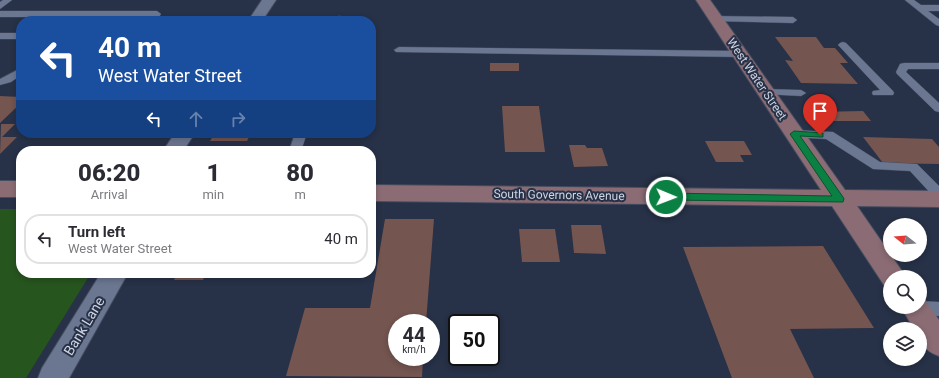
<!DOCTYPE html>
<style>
body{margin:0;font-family:Roboto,sans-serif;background:#f7f7f7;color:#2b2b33;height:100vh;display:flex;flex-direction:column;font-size:15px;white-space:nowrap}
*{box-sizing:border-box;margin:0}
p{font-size:13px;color:#7c7c81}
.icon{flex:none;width:22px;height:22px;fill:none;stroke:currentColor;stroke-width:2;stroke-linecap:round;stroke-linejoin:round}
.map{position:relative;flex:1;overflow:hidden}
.details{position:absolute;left:16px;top:146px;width:360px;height:132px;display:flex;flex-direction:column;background:#fff;border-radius:16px;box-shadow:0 2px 6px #0003}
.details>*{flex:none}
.hud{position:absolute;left:16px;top:16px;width:360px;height:122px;border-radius:16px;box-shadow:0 2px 6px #0003;background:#1a4fa0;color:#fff;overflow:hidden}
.needle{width:26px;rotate:287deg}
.controls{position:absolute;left:883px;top:218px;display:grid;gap:8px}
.controls a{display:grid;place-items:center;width:44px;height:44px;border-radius:50%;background:#fff;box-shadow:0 2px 6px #0003;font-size:20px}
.speed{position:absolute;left:388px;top:314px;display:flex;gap:8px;font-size:20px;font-weight:700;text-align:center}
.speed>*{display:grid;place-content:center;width:52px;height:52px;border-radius:50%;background:#fff;box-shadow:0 2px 6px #0003;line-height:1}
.speed small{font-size:10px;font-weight:400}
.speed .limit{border:2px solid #111;border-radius:6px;background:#fff;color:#111}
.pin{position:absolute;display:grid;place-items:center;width:34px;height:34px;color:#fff;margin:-41px -17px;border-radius:50% 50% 50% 0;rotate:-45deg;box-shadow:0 0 4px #0007}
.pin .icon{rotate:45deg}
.me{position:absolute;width:44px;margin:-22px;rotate:91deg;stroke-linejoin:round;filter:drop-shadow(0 0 3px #0008)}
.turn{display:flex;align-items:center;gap:14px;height:84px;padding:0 16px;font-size:18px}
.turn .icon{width:52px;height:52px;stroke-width:2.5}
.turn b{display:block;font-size:28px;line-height:34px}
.lanes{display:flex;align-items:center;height:38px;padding:0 16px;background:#0003;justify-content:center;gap:20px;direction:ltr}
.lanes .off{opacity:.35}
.eta{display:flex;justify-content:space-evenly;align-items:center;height:68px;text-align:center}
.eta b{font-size:24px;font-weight:800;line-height:28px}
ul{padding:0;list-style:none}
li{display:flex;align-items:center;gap:12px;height:50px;margin:0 8px 6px;padding:0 8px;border:2px solid #e1e1e2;border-radius:16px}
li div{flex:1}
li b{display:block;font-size:15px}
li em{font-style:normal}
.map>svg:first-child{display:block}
.green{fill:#27551e}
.building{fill:#745550}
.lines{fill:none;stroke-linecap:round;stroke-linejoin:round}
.lane-casing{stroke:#454d60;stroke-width:1}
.street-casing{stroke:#454d60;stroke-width:2}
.secondary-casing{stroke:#454d60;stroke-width:2}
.lane{fill:#6b7791;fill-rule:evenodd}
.street{fill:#6b7791;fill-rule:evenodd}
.secondary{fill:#8b6c74;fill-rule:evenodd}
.route{fill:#0b8043;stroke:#07532c}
.labels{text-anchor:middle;stroke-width:4;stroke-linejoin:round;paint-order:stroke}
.street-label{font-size:12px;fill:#ced5e3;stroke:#273147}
.near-street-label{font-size:14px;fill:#ced5e3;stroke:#273147}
</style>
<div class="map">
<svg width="939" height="378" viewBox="0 0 939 378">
<rect width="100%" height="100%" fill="#273147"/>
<!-- green -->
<polygon class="green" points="0,209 21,209 21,273 91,273 26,378 0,378"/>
<!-- building -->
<g class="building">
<polygon points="775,37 816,37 824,48 835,48 848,63 840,63 858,84 801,83 785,60 793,61"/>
<rect x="490" y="63" width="29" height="8"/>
<polygon points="0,96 21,97 21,103 0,123"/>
<polygon points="502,106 539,106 545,152 505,152"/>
<polygon points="863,111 871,121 824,121 816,112"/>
<polygon points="1,124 15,124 2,137 17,137 0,154"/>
<polygon points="57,133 84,133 82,136 54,136"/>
<polygon points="89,133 124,133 120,138 85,138"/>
<polygon points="215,133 251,133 247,141 210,141"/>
<polygon points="863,137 932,139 939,147 939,164 883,163"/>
<polygon points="705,141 744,141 752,155 740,155 744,162 716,162"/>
<polygon points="569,145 585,145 587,148 602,148 608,166 574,167"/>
<polygon points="385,219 434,219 426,323 397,323 397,357 423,357 422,377 286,376 305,308 370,308"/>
<polygon points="571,225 601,225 606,254 574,253"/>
<polygon points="519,229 555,229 560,262 522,262"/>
<polygon points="823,246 874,328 790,329 814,378 732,378 683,247"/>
<polygon points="177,273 206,273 203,280 174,280"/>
</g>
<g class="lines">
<defs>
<g id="lane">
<polygon points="3,0 12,0 0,9 0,2"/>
<polygon points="905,0 914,0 921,5 939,5 939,11 928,11 939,19 939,26 936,25"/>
<polygon points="0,11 157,11 161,14 156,21 147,21 150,17 0,17"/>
<polygon points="340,16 343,17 344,21 336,21 337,17"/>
<polygon points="715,16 793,17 797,20 793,23 712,21 711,19"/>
<rect x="0" y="33" width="21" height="6"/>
<polygon points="843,42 846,43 893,91 894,93 893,95 873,95 872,93 873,91 880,90 840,47 838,45 840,43"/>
<polygon points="399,47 740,51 745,54 740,57 396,52 394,50"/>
<polygon points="904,63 939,63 939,69 908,69 906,72 939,103 939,112 935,111 897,74 896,72 900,64"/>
<polygon points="21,68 21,75 11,82 0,85 0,79"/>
<polygon points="766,89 801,90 806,93 801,96 762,94 761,92"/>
<polygon points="794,130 833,132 880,162 917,164 939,186 939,199 934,197 910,171 873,169 826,139 790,137 788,134 790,131"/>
<polygon points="295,133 307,133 301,151 289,151"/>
<polygon points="920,301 939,302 939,316 915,315 909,313 907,307 920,307"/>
</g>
<g id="street">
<polygon points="262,0 276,0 262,21 248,21"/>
<polygon points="175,133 195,133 183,151 163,151"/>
<polygon points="101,273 128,273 69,378 38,378 42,368"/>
</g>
<g id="secondary">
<polygon points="696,0 710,0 845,190 939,191 939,207 857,206 906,277 890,277 890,287 884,285 832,206 371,201 371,185 821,190"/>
<rect x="0" y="181" width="21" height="16"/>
<path d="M920 297 924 299 939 320V356C925 351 920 344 920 329H914L901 307H920Z"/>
</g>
</defs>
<!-- lane casing -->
<use href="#lane" class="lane-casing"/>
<!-- street casing -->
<use href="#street" class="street-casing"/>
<!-- secondary casing -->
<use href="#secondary" class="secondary-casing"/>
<!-- lane -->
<use href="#lane" class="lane"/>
<!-- street -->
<use href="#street" class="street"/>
<!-- secondary -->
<use href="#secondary" class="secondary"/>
</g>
<!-- route -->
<polygon class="route" points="794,131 823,133 823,137 820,137 800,136 843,197 844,199 843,202 666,200 661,197 666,193 832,196 790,134"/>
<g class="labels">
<!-- street labels -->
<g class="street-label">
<text transform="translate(757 79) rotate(56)" y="4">West Water Street</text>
<text transform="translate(559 195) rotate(1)" y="4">South Governors Avenue</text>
</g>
<!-- near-street labels -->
<g class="near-street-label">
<text transform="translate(84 326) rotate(-59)" y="5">Bank Lane</text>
</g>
</g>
</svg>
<div class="controls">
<a><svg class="needle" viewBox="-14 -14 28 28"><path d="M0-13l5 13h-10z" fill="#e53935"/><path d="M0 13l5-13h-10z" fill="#7c7c81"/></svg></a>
<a><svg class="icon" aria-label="search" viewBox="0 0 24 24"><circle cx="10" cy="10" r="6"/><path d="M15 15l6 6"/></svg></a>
<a><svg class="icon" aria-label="layers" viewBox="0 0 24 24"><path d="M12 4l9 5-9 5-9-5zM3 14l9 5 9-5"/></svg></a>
</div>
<div class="speed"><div>44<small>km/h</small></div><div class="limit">50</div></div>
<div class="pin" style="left:820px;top:135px;background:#d93025"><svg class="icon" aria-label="arrive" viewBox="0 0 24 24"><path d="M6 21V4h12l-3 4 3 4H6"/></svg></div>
<svg class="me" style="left:666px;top:197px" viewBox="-20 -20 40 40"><circle r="17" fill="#0b8043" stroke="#fff" stroke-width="3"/><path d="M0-11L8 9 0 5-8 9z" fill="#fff"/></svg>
<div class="hud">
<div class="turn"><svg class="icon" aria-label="left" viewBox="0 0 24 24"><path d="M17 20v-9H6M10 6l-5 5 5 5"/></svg><div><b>40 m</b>West Water Street</div></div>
<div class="lanes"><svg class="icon" aria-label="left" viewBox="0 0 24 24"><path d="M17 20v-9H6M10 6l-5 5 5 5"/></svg><svg class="icon off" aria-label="ahead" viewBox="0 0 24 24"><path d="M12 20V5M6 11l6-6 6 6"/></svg><svg class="icon off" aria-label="right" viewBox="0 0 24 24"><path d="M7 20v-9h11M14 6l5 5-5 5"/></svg></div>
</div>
<section class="details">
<div class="eta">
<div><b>06:20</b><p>Arrival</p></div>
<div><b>1</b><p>min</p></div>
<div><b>80</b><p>m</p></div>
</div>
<ul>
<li><svg class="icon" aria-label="left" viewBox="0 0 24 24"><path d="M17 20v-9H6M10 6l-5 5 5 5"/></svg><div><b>Turn left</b><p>West Water Street</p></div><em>40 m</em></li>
</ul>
</section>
</div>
